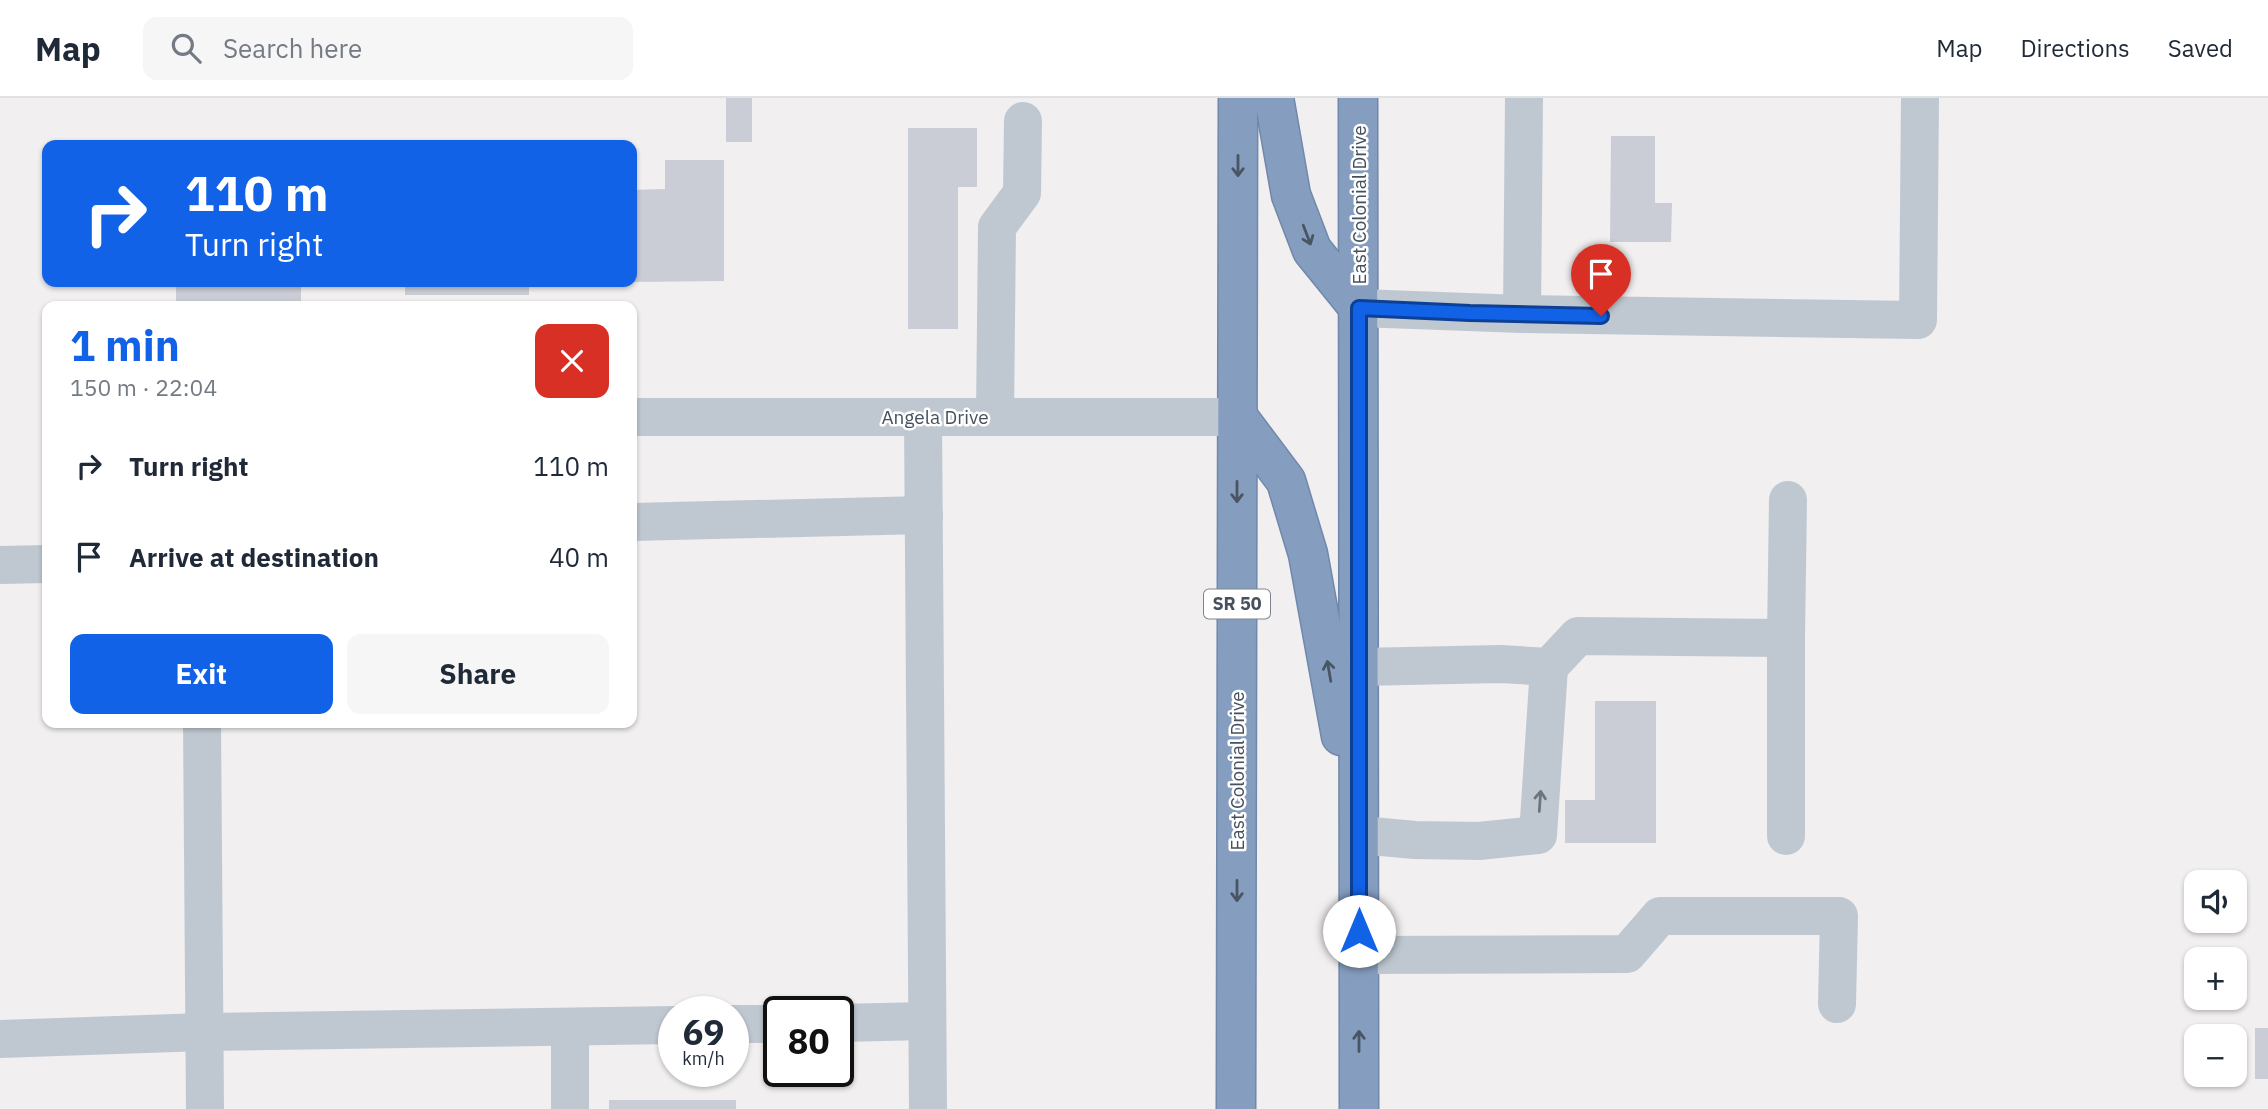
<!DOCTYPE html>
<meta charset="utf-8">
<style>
body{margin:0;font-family:"IBM Plex Sans",sans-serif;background:#f6f6f7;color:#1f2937;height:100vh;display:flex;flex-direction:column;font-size:26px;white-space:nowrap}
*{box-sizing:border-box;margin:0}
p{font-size:23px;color:#747a83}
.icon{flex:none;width:38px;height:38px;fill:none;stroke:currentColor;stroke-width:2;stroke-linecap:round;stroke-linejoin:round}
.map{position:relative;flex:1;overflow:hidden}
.side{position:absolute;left:42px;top:203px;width:595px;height:427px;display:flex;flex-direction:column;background:#fff;border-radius:14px;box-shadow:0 2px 5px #0004}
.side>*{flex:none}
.hud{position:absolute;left:42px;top:42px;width:595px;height:147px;border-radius:14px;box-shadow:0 2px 5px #0004;background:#1262e8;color:#fff;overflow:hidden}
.fabs{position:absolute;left:2184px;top:772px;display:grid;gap:14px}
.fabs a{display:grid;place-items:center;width:63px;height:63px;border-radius:14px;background:#fff;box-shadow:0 2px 5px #0004;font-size:35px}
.speed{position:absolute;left:658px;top:898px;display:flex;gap:14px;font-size:35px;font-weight:700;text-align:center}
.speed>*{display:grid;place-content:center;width:91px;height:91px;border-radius:50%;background:#fff;box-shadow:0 2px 5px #0004;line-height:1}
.speed small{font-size:18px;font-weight:400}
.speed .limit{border:4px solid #111;border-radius:10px;background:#fff;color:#111}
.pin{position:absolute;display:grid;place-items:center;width:60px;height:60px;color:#fff;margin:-72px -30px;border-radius:50% 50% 50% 0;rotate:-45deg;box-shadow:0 0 7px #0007}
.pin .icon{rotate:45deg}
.me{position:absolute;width:77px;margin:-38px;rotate:0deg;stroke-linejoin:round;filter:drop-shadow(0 0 5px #0008)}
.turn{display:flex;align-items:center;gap:24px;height:147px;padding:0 28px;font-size:32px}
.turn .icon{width:91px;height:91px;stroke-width:2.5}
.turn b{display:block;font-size:49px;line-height:60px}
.round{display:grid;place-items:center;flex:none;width:74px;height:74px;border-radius:14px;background:#f6f6f7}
.headline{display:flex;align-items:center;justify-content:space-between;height:119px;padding:0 28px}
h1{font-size:42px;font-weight:700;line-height:52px;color:#1262e8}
.primary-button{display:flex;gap:14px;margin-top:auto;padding:14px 28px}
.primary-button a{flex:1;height:80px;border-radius:14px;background:#1262e8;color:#fff;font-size:28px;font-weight:700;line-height:80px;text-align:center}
.primary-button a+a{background:#f6f6f7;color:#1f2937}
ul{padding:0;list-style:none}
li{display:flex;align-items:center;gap:21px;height:91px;padding:0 28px}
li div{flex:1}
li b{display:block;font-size:26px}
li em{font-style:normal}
header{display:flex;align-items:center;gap:42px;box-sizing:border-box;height:98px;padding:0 35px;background:#fff;border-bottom:2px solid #e0e1e3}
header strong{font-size:33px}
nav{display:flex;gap:38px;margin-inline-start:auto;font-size:24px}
.search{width:490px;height:63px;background:#f6f6f7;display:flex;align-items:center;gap:18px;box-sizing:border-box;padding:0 24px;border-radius:14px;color:#747a83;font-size:26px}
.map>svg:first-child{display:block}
.building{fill:#cacdd5}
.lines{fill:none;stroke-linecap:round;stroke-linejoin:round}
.highway-casing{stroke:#7088ab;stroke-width:41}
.minor{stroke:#bfc8d1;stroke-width:38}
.highway{stroke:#859dbf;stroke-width:38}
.oneway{stroke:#495562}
.oneway2{stroke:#6a7580}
.route-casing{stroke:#0c4097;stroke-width:18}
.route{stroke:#1262e8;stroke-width:12}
.labels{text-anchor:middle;stroke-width:5;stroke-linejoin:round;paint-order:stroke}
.shield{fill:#fff;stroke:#7e858e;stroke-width:2}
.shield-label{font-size:18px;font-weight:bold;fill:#46515d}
.street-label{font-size:19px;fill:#46515d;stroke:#fff}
</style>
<header>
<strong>Map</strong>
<div class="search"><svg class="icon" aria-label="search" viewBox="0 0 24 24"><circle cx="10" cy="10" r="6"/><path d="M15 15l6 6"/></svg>Search here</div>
<nav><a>Map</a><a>Directions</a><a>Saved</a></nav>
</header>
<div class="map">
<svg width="2268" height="1011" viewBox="0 0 2268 1011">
<rect width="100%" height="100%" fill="#f1efef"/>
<!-- building -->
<g class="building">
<rect x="726" y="0" width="26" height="44"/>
<polygon points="908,30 977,30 977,89 958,89 958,231 908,231"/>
<polygon points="1611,38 1655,38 1655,105 1672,105 1671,144 1610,144"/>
<polygon points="665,62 724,62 724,183 632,184 632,92 665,91"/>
<rect x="176" y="184" width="125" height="24"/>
<rect x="405" y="184" width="124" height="13"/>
<polygon points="1595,603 1656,603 1656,745 1565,745 1565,702 1595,702"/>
<rect x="2255" y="930" width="13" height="51"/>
<rect x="609" y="1002" width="127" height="9"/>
</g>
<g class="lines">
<defs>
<g id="highway">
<polyline points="1274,0 1291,97 1312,152 1359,210"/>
<polyline points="1358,0 1359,1011"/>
<polyline points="1238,319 1286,383 1308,456 1341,638"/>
<polyline points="1236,1011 1238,0"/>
</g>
</defs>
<!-- highway casing -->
<use href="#highway" class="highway-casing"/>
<!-- minor -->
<g class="minor">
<polyline points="1359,210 1522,216 1918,222 1920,0"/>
<polyline points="1522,216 1524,0"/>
<polyline points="632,319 1238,319"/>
<polyline points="923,319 928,1011"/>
<polyline points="995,319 997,129 1022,95 1023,23"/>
<polyline points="632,424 924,417"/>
<polyline points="0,467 47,466"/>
<polyline points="1786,540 1786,738"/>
<polyline points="1359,569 1501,566 1549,569 1578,538 1786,540 1788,402"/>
<polyline points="202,625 205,1011"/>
<polyline points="1360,737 1415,742 1479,743 1538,737 1549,569"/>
<polyline points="1359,857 1627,856 1660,818 1839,818 1837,906"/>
<polyline points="838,925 927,923"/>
<polyline points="733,926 779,926"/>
<polyline points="570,929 570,1011"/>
<polyline points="0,941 204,934 674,927"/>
</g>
<!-- highway -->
<use href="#highway" class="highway"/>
</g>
<!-- one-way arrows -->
<defs><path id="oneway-shaft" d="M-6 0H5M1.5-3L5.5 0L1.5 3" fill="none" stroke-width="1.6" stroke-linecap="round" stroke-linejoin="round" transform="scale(1.75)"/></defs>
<g class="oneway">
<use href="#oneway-shaft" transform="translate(1238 68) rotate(90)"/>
<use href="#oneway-shaft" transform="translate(1307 137) rotate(69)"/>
<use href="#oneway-shaft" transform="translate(1237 394) rotate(90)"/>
<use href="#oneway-shaft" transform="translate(1329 573) rotate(-100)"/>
<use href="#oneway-shaft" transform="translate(1237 793) rotate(90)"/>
<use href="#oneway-shaft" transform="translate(1359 943) rotate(-90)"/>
</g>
<use class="oneway2" href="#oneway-shaft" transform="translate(1540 703) rotate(-86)"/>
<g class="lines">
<defs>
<polyline id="route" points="1359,833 1359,210 1470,215 1601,218"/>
</defs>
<!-- route casing -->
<use href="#route" class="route-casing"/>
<!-- route -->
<use href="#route" class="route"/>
</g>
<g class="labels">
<!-- shield labels -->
<rect class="shield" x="1204" y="491.5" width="66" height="29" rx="5"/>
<g class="shield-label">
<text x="1237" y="512">SR 50</text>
</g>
<!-- street labels -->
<g class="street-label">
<text transform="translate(1359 107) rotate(-90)" y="7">East Colonial Drive</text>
<text x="935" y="326">Angela Drive</text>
<text transform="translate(1237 673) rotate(-90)" y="7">East Colonial Drive</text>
</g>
</g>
</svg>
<div class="fabs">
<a><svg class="icon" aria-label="sound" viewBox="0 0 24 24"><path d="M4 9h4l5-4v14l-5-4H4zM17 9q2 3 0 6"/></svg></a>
<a>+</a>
<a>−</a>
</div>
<div class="speed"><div>69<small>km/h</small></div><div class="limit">80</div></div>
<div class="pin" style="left:1601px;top:218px;background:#d93025"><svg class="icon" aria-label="arrive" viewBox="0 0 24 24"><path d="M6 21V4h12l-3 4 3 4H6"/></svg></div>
<svg class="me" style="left:1359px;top:833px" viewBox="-20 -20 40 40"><circle r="19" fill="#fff"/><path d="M0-13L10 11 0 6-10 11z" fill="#1262e8"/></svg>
<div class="hud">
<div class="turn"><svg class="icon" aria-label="right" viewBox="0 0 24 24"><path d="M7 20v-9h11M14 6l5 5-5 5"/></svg><div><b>110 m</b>Turn right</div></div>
</div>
<section class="side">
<div class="headline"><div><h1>1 min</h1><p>150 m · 22:04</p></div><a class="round" style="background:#d93025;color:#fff"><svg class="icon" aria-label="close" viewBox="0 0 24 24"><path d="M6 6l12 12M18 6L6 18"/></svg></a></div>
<ul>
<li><svg class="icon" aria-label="right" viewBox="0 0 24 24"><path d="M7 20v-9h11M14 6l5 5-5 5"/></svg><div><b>Turn right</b></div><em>110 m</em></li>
<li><svg class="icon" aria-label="arrive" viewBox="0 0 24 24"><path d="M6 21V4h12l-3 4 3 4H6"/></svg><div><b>Arrive at destination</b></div><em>40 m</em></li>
</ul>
<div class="primary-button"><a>Exit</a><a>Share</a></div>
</section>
</div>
